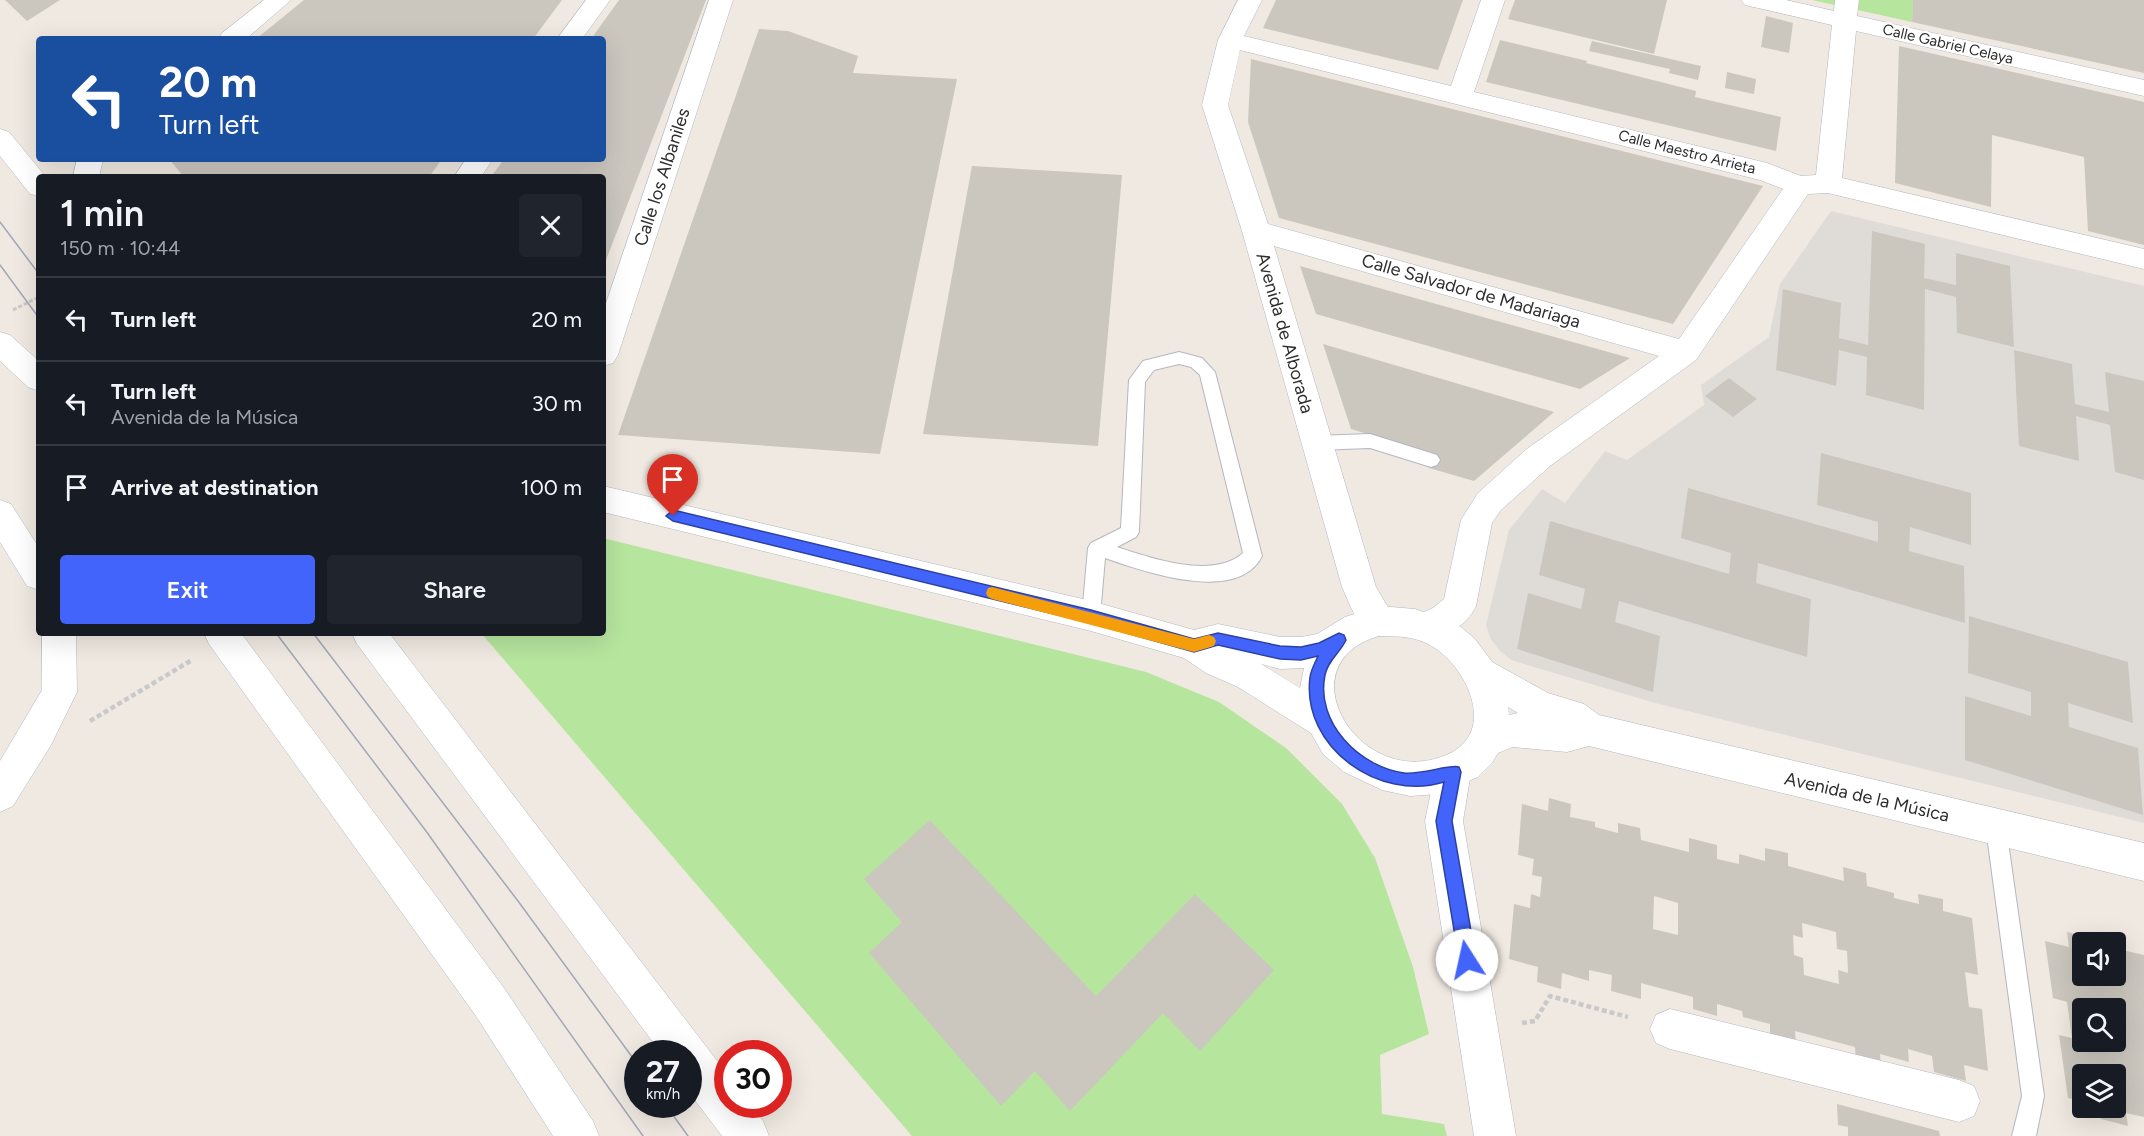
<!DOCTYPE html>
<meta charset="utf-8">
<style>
body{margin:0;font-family:Figtree,sans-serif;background:#20242c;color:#f1f3f6;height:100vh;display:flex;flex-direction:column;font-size:22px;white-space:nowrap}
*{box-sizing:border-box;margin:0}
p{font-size:20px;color:#9ea1a6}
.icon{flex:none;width:33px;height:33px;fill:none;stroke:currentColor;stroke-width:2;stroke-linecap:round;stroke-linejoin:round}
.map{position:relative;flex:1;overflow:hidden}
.drawer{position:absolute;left:36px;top:174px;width:570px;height:462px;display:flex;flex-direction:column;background:#171b24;border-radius:6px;box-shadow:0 6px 24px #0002}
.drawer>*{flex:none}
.top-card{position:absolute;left:36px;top:36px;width:570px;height:126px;border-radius:6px;box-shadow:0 6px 24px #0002;background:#1a4fa0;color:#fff;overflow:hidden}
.buttons{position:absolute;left:2072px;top:932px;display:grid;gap:12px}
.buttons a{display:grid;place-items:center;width:54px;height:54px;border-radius:6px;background:#171b24;box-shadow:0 6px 24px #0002;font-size:30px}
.speed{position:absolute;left:624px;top:1040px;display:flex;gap:12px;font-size:30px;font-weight:700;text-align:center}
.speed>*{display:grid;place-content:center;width:78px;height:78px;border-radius:50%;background:#171b24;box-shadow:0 6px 24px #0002;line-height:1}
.speed small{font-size:15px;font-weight:400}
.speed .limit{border:9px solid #d22;background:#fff;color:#111}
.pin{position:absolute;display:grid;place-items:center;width:51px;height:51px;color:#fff;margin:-62px -26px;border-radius:50% 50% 50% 0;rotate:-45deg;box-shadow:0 0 6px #0007}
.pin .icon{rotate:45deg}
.me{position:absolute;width:66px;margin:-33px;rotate:350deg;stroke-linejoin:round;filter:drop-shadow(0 0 4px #0008)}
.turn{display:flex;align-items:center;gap:21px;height:126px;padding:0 24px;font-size:27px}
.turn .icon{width:78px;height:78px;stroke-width:2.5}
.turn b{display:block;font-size:42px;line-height:51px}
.round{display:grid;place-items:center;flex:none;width:63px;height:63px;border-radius:6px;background:#20242c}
.headline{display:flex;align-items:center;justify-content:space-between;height:102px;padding:0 24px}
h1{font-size:36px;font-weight:600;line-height:45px}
.primary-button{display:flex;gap:12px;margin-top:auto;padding:12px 24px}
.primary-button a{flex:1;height:69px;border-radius:6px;background:#4264fb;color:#fff;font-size:24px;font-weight:600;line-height:69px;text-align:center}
.primary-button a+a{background:#20242c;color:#f1f3f6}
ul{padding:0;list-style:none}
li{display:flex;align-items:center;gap:18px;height:84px;padding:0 24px;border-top:2px solid #363941}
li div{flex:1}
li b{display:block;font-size:22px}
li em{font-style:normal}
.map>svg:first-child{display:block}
.green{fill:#b6e59e}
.plaza{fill:#dfdcd8}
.building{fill:#cbc7bf;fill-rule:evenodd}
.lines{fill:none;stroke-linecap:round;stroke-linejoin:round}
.lane-casing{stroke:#b4b7c1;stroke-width:2}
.street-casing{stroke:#b4b7c1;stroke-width:1}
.secondary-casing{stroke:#b4b7c1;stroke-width:1}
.path-far1{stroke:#c9c9c9;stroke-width:3;stroke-dasharray:4 2;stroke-linecap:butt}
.path{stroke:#c9c9c9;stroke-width:4.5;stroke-dasharray:5 3;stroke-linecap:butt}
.lane{fill:#fff;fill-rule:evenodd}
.street{fill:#fff;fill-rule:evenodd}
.secondary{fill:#fff;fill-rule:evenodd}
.tram{stroke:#a3a6b8;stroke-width:1.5}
.route{fill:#4264fb;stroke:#2b41a3;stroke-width:1.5}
.slow{fill:#f59e0b}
.labels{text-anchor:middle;stroke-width:4.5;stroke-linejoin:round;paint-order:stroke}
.far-street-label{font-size:15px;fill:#2e2e2e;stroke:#fff}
.street-label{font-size:18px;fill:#2e2e2e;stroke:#fff}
</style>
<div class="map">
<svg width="2144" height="1136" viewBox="0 0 2144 1136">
<rect width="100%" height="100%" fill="#efe9e1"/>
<!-- green -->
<g class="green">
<polygon points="1812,0 1913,0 1912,22"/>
<polygon points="603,538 1146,672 1219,702 1286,748 1342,804 1375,858 1413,967 1429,1034 1380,1055 1382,1114 1444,1124 1447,1136 912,1136 481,633 603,633"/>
</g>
<!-- plaza -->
<polygon class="plaza" points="1831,211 2144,286 2144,823 1655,703 1511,660 1499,650 1490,638 1486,625 1509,530 1542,489 1565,503 1605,451 1627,460 1704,405 1701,385 1769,337 1780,284"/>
<!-- building -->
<g class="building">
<polygon points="5,0 60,0 27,21"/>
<polygon points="304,0 562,0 533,39 256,39"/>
<polygon points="619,0 706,0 603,268 603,177 491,177 504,159 603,159 603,39 591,39"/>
<polygon points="1276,0 1463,0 1438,70 1263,28"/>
<polygon points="1515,0 1667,0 1654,54 1508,19"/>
<polygon points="1913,0 2144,0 2144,73 1912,22"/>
<polygon points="1766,16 1793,23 1789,53 1761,47"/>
<polygon points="759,29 788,31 858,56 853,73 957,79 880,454 618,435"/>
<polygon points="1500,40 1587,61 1586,63 1696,91 1695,97 1781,117 1776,151 1486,82"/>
<polygon points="1592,41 1701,66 1698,80 1669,73 1670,69 1589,51"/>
<polygon points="1899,46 2144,102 2144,245 2088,231 2084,157 1992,135 1991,207 1895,183"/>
<polygon points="1251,59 1763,186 1673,324 1279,218 1248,122"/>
<polygon points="1727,72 1756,79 1754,94 1725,88"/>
<polygon points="169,159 442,159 429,177 184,177"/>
<polygon points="972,166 1122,175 1098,446 923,434"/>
<polygon points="1872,231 1925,244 1924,278 1956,285 1956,253 2010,266 2014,347 1957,333 1956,297 1925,289 1924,410 1866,395 1867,357 1839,350 1836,386 1776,370 1783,289 1841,303 1839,338 1868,345"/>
<polygon points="1300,266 1630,358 1580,389 1316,314"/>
<polygon points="1323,344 1554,412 1474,481 1429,468 1433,454 1351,429"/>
<polygon points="2014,350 2072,364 2075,404 2109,412 2105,372 2144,381 2144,480 2115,472 2110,425 2076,416 2079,461 2019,446"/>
<polygon points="1729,378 1757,399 1733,417 1705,396"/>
<polygon points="1821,453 1971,493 1971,545 1910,527 1909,551 1964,566 1965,623 1758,563 1756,583 1811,599 1807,657 1619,601 1615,622 1660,636 1653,692 1517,649 1528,593 1581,609 1585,589 1539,575 1550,521 1729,574 1731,553 1681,538 1688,488 1878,542 1878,522 1817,505"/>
<polygon points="1969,616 2128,662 2133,723 2068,703 2069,727 2138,748 2143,815 1965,760 1965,696 2031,716 2031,692 1968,673"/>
<path d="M1549 798 1571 804 1570 817 1595 822V827L1618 833V823L1640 828 1641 840 1689 852V838L1717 845V859L1739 864V854L1765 861V848L1788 853V866L1844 881 1843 867 1866 873 1867 886 1894 893V898L1919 904 1918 894 1943 899V911L1972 918 1978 975 1965 972 1969 1007 1982 1009 1988 1071 1964 1065 1966 1081 1934 1072 1932 1056 1908 1049 1909 1062 1880 1054 1881 1069 1856 1063 1855 1047 1795 1031 1796 1046 1770 1039V1024L1743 1017 1742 1011 1717 1004V1016L1693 1009V997L1641 983V999L1611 991 1612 975 1589 970V981L1562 973 1561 989 1537 982 1538 967 1509 959 1514 904 1530 908 1531 894 1540 897 1542 877 1532 875 1534 859 1518 855 1522 804 1548 811ZM1654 896 1678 903V935L1653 929ZM1802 923 1836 932 1837 949 1847 951 1848 973 1838 970 1839 984 1804 975 1803 958 1794 955 1793 935 1803 938Z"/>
<polygon points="930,820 1096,996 1195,894 1274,970 1200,1051 1163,1013 1070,1111 1035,1071 1001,1106 869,953 902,922 864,879"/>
<path d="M2067 932 2097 940V942H2082V975H2115V958L2123 960 2122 950 2144 955V1117L2126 1113 2128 1126 2101 1119 2099 1107H2115V1074H2082V1101L2068 1098 2059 1035 2072 1038 2067 1002 2053 998 2045 941 2069 947ZM2082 1008H2115V1041H2082Z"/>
<polygon points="1837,1104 1939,1131 1940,1136 1848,1136 1848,1127 1838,1125"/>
</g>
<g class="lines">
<defs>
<g id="lane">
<path d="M1179 352 1202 358 1215 372 1262 556C1238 605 1142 571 1105 558L1100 616 1098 622 1091 624 1084 622 1082 616 1088 548 1091 543 1121 528 1129 380 1143 361ZM1179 364 1191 367 1200 375 1243 553C1213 580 1151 558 1117 547L1136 537 1139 532 1145 382 1154 370Z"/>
<polygon points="1370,434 1437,455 1440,460 1437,465 1431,467 1370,448 1316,450 1310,448 1308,443 1310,438 1316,436"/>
<polygon points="1996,818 2003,821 2006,828 2044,1096 2036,1136 2012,1136 2022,1096 1986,828 1989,821"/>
</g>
<g id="street">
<polygon points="264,0 291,0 246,39 219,39 222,33"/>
<polygon points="586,0 610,0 582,39 557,39"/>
<polygon points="709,0 733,0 618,355 613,363 603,366 603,312"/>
<path d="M1238 0H1262L1244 36 1451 86 1481 0H1505L1474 92 1767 163 1801 176 1816 175 1832 25 1745 5 1741 0H1786L1834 11 1835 0H1859L1857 16 2144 80V96L1856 31 1842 178 2144 249V269L1828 193 1808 194 1696 360 1550 466 1500 511 1492 523 1476 606C1466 627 1448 634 1427 642L1415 638 1410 627 1415 616 1433 608 1444 599 1461 520 1478 493 1528 448 1659 356 1274 246 1376 587 1396 621 1391 632 1379 636C1357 628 1351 607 1342 587L1242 231 1202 105 1218 40ZM1240 50 1760 180 1783 189 1679 339 1268 224 1228 105Z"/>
<polygon points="77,159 103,159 99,177 73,177"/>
<polygon points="466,159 493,159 481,177 454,177"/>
<polygon points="0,500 11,504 39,548 39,590 27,586 0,542"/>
<polygon points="42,633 76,633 77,692 51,745 13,806 0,812 0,761 42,690"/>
<polygon points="1453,755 1466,760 1471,772 1463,821 1516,1136 1474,1136 1425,821 1435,772 1440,760"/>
<polygon points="1670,1009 1959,1080 1974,1086 1980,1101 1974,1116 1959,1122 1670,1049 1656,1043 1650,1029 1656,1015"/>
</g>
<g id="secondary">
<polygon points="0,129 9,132 46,177 39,177 39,196 30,194 0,156"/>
<polygon points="0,332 10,335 39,361 39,391 28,387 0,361"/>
<path d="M603 486 1091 601 1194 630 1218 624 1280 637H1301L1317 634 1345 617 1379 606 1415 609 1461 627 1475 639 1492 662 1548 693 1584 704 1599 715 2144 843V881L1589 746 1567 752 1513 747 1498 753 1492 763 1478 777 1438 794 1410 796 1382 790 1344 772 1323 754 1311 733 1238 687 1206 673 1184 658 1091 631 603 512ZM1379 636C1395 636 1413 636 1428 644 1466 663 1500 733 1446 755 1360 792 1282 664 1379 636ZM1261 664 1280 669 1304 668 1300 688ZM1508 707 1518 713 1509 715Z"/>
<polygon points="204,633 241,633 504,988 593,1121 599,1136 553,1136 476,1016 209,644"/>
<polygon points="352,633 389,633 728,1075 728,1104 750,1104 763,1121 769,1136 722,1136 688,1091 688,1053 661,1053 357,644"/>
</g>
</defs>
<!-- lane casing -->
<use href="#lane" class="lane-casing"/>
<!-- street casing -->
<use href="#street" class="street-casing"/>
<!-- secondary casing -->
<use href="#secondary" class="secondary-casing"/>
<!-- path-far1 -->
<polyline class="path-far1" points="13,310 39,297"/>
<!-- path -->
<g class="path">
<polyline points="90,721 192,660"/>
<polyline points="1522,1023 1535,1021 1550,996 1628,1017"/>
</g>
<!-- lane -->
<use href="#lane" class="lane"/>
<!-- street -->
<use href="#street" class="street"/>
<!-- secondary -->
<use href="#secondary" class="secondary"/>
<!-- tram -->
<g class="tram">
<polyline points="0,222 39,274"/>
<polyline points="0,265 39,318"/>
<polyline points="276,633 426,831 643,1136"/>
<polyline points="313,633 518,901 638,1065"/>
<polyline points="665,1104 688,1136"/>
</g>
</g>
<!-- route -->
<path class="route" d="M673 510 1091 610 1194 639 1218 633 1280 646 1301 647 1319 643 1339 633 1344 635 1346 640C1340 653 1328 660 1325 675 1315 723 1360 767 1404 773 1420 775 1451 764 1459 767L1461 772 1452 821 1476 960 1473 966 1467 968 1462 966 1459 960 1436 821 1444 782C1380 802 1301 748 1310 677 1311 670 1315 663 1318 656L1301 660 1280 659 1218 645 1194 652 1091 623 673 521 666 516Z"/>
<!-- slow -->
<polygon class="slow" points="992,587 1194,639 1209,635 1214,637 1216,641 1214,646 1194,652 992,599 988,597 986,593 988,588"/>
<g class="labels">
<!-- far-street labels -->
<g class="far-street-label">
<text transform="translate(1948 44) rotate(13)" y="5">Calle Gabriel Celaya</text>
<text transform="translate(1687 152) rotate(14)" y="5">Calle Maestro Arrieta</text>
</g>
<!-- street labels -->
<g class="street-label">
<text transform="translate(662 177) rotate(-72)" y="6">Calle los Albaniles</text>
<text transform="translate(1471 291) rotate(16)" y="6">Calle Salvador de Madariaga</text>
<text transform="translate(1285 333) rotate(74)" y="6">Avenida de Alborada</text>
<text transform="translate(1867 797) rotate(13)" y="6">Avenida de la Música</text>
</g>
</g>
</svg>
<div class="buttons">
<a><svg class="icon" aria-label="sound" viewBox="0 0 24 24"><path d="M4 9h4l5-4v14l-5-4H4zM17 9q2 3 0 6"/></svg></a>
<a><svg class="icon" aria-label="search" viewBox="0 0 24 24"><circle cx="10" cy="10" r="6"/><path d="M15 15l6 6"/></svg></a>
<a><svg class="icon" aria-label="layers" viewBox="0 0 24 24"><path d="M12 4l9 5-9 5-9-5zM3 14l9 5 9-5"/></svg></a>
</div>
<div class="speed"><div>27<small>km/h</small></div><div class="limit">30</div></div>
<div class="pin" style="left:673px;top:516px;background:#d93025"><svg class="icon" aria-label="arrive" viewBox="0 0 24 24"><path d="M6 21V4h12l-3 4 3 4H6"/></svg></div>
<svg class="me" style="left:1467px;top:960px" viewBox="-20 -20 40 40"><circle r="19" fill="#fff"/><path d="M0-13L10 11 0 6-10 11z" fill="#4264fb"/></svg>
<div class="top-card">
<div class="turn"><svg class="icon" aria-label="left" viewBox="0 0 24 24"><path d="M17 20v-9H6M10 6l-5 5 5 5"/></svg><div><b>20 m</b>Turn left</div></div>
</div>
<section class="drawer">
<div class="headline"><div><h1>1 min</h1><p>150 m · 10:44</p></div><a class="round"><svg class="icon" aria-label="close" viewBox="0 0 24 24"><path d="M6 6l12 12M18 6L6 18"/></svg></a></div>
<ul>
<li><svg class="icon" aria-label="left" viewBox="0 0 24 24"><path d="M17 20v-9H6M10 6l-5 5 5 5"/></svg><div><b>Turn left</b></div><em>20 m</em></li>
<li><svg class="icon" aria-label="left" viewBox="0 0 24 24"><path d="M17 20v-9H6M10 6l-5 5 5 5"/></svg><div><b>Turn left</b><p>Avenida de la Música</p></div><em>30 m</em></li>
<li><svg class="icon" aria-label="arrive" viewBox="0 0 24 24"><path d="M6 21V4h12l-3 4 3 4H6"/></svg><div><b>Arrive at destination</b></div><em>100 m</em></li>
</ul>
<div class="primary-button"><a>Exit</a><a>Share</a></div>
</section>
</div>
